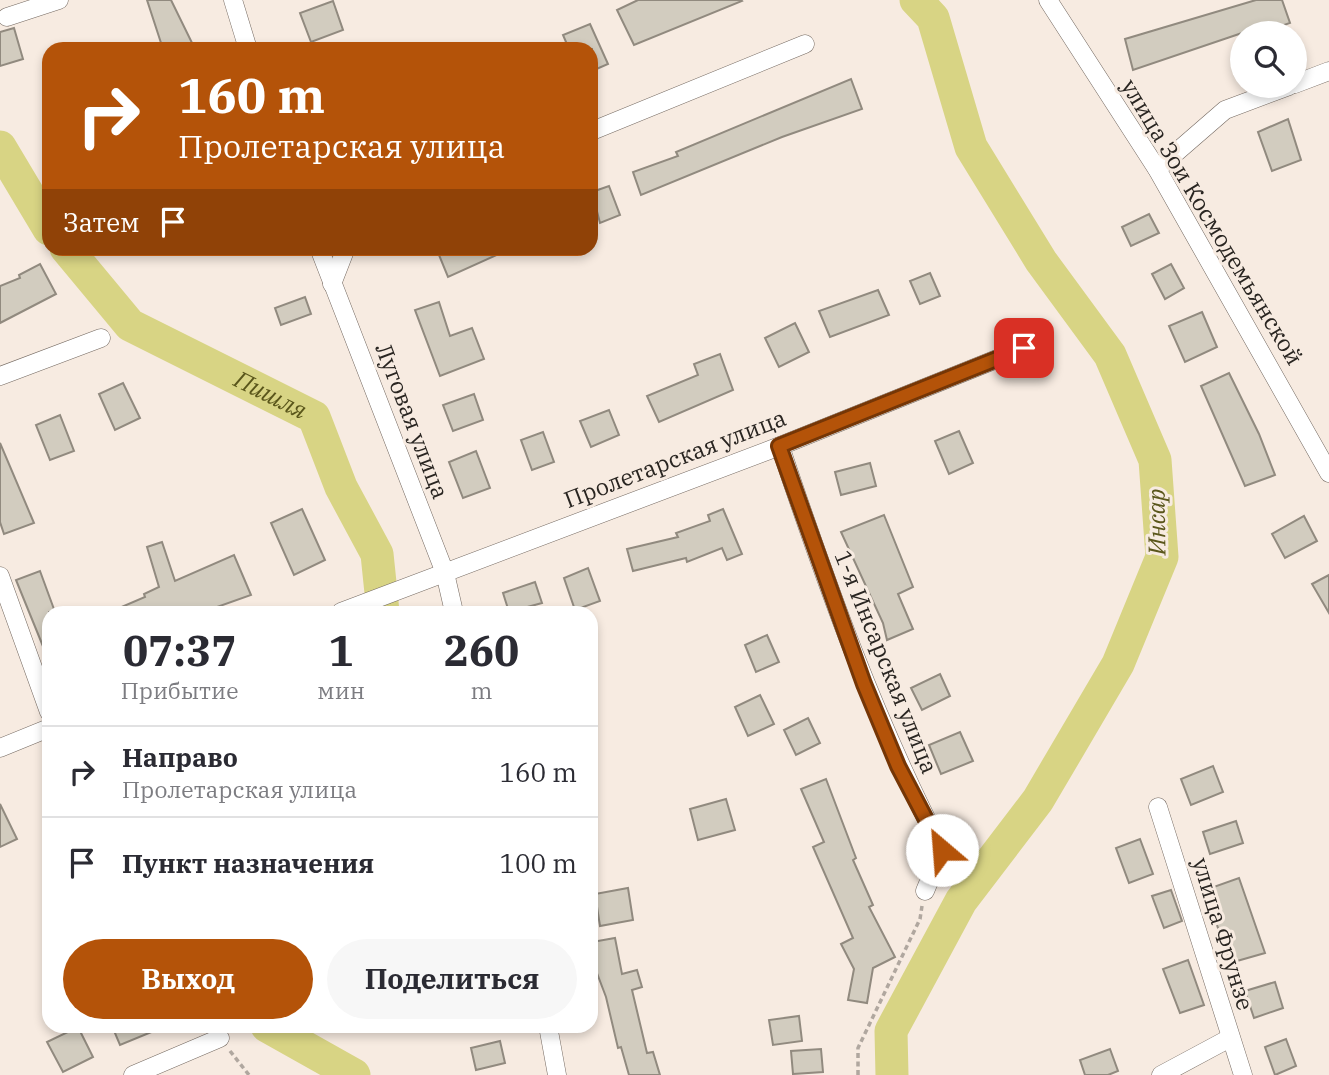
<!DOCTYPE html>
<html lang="ru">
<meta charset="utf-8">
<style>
body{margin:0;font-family:"IBM Plex Serif",serif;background:#f7f7f7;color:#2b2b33;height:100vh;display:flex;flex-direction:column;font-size:26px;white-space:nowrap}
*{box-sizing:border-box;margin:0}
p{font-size:23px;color:#7c7c81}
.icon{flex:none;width:38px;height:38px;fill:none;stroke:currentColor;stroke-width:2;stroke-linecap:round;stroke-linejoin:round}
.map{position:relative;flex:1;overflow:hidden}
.sheet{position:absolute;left:42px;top:606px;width:556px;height:427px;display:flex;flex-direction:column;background:#fff;border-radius:21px;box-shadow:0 4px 10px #0003}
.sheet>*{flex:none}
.banner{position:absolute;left:42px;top:42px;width:556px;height:214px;border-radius:21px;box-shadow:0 4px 10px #0003;background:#b45309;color:#fff;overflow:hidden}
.fabs{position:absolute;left:1230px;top:21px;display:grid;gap:14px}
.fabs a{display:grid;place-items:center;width:77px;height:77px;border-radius:50%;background:#fff;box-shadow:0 4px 10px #0003;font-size:35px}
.pin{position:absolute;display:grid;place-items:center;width:60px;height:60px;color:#fff;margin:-30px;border-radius:14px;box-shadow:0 4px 10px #0006}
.me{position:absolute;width:77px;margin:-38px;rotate:333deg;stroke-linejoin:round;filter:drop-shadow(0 0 5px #0008)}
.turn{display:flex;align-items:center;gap:24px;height:147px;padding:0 21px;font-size:32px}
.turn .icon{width:91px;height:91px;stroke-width:2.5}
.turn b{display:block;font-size:49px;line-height:60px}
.then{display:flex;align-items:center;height:66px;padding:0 21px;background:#0003;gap:14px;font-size:26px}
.eta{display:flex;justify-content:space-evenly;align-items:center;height:119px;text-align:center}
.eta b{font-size:42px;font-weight:700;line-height:49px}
.action{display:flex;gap:14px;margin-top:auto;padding:14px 21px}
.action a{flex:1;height:80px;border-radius:42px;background:#b45309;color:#fff;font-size:28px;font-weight:700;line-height:80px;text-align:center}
.action a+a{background:#f7f7f7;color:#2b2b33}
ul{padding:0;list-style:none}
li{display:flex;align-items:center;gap:21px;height:91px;padding:0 21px;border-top:2px solid #e1e1e2}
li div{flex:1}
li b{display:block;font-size:26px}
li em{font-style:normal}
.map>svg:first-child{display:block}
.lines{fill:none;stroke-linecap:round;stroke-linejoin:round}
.river{stroke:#d8d484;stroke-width:33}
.building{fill:#d2ccbf;stroke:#918a7f;stroke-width:2}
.minor-casing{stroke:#746961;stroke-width:19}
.path{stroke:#b0a79f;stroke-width:3.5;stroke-dasharray:5 3.5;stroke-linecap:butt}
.minor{stroke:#fff;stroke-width:18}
.route-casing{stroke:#753606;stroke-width:18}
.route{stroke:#b45309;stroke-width:12}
.labels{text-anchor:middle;stroke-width:6;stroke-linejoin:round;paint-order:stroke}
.street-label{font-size:23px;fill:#292521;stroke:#f7ebe1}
.water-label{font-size:24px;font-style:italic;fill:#5a561b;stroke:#f7ebe1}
</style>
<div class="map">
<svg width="1329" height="1075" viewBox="0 0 1329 1075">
<rect width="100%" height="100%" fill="#f7ebe1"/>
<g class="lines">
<!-- river -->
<g class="river">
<polyline points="0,147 49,229"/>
<path id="s1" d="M66 248 130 325 314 417 341 487 377 554 383 612"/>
<polyline points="267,1026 354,1075"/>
<polyline points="892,1075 891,1031 961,901 1038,800 1118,664 1162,557 1155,460 1110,355 1041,261 971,147 933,18 916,0"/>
</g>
</g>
<!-- building -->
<g class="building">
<polygon points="147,0 171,0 195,49 163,49"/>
<polygon points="638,0 741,0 742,1 634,45 617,10"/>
<polygon points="1256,0 1282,0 1290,23 1261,33 1259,28 1242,33 1133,70 1125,39"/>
<polygon points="333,1 343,30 311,42 300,13"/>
<polygon points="590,24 608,64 592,71 592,49 569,49 563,35"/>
<polygon points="14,28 23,59 0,66 0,32"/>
<polygon points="851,79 862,109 782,137 641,195 633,172 678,156 676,152"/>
<polygon points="1288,119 1301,160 1272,171 1258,132"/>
<polygon points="609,186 620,215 600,223 592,192"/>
<polygon points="1149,214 1159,233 1131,246 1122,227"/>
<polygon points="455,248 512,248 448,277 439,255"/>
<polygon points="40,264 56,294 0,323 0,286 20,278 19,275"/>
<polygon points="1171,264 1184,288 1165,299 1152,274"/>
<polygon points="930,273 940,296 920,304 910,281"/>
<polygon points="878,290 889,315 830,337 819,311"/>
<polygon points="305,297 311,314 281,325 275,308"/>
<polygon points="439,302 450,336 472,328 484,359 440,376 415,310"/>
<polygon points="1202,312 1217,347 1185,362 1169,326"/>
<polygon points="795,323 809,352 779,367 765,338"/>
<polygon points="720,354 733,390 659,422 647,396 698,375 694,364"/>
<polygon points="1229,373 1259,434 1275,475 1245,486 1201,386"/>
<polygon points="123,383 140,418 115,430 99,394"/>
<polygon points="474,394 483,420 453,431 443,405"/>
<polygon points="609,410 619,435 591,447 580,421"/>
<polygon points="60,415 74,451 50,460 36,425"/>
<polygon points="959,431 973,463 949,474 935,441"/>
<polygon points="543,432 554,462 532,470 521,440"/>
<polygon points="0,443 34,523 4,534 0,522"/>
<polygon points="476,451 490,488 463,498 449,462"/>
<polygon points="870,463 876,486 841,495 835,472"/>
<polygon points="302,509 325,560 294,575 271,523"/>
<polygon points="723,509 742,554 727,560 722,548 687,562 686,558 633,571 627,549 678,537 676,533 710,521 708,515"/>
<polygon points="884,515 913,587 898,594 913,629 887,640 883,623 841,532"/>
<polygon points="1304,516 1317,541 1285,558 1272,534"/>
<polygon points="162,542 175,581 234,555 251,595 203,612 110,612 145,597 144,594 159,587 147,547"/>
<polygon points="588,568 600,601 575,610 564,578"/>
<polygon points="40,571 55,612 49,612 49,661 16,580"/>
<polygon points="1329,575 1329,613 1312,584"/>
<polygon points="535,582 542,603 509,612 503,593"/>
<polygon points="767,635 779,662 756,672 745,645"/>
<polygon points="940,674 950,696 922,710 911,688"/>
<polygon points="760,695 774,724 748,736 735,707"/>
<polygon points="808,718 820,743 796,755 784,730"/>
<polygon points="960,732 973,761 941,774 929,745"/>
<polygon points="1213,766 1223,792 1191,805 1181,779"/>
<polygon points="826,779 856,858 853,860 873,905 869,907 895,957 873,968 867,1003 848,1000 854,969 841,944 853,938 813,847 824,842 801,789"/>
<polygon points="726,799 735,830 698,840 690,809"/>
<polygon points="0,804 17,839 0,847"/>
<polygon points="1236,821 1243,843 1210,854 1203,832"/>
<polygon points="1140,839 1153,874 1129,883 1116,848"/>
<polygon points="1239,878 1265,953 1230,963 1205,890"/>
<polygon points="628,888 633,920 600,926 595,894"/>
<polygon points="1171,890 1182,921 1164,928 1152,896"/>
<polygon points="615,938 622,974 637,970 642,987 632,990 647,1053 653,1052 660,1075 629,1075 621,1047 618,1048 606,997 595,968 592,969 592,942"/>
<polygon points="1188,960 1204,1005 1180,1013 1163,969"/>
<polygon points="1275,982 1283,1008 1254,1018 1245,991"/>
<polygon points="799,1016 802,1041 773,1045 769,1020"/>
<polygon points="112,1026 166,1026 120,1045"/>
<polygon points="78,1027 93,1057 63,1072 47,1042"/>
<polygon points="1286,1039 1296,1066 1275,1075 1265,1047"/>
<polygon points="500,1041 505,1063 476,1070 471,1048"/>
<polygon points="821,1049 823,1072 793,1074 791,1051"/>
<polygon points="1110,1049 1118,1071 1108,1075 1085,1075 1080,1060"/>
</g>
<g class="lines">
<defs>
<g id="minor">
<polyline points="233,0 248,49"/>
<polyline points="1048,0 1157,169 1329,473"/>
<polyline points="7,17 59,0"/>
<polyline points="1295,84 1329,71"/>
<polyline points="592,131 805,44"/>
<polyline points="1157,169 1225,110 1289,86"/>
<polyline points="319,248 445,573 454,612"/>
<polyline points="332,284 346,248"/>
<polyline points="0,376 101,338"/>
<path d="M780 446C827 586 874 718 942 850L925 891"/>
<polyline points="0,576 49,712"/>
<polyline points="341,612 780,446 1024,348"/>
<polyline points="0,748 49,728"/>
<polyline points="1158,807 1243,1075"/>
<polyline points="548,1026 557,1075"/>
<polyline points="133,1075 220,1038"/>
<polyline points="1161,1075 1230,1038"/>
</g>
</defs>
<!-- minor casing -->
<use href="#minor" class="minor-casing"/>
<!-- path -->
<g class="path">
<polyline points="230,1051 249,1075"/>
<polyline points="858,1075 858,1048 920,919 922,906"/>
</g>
<!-- minor -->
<use href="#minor" class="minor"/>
</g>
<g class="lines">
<defs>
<polyline id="route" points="942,850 898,766 864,684 779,446 1024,348"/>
</defs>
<!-- route casing -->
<use href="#route" class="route-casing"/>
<!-- route -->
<use href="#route" class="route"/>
</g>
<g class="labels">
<!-- street labels -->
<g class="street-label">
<text transform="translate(1212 222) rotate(59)" y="8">улица Зои Космодемьянской</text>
<text transform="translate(412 421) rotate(69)" y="8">Луговая улица</text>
<text transform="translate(675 459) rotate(-21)" y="8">Пролетарская улица</text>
<text transform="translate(886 662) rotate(68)" y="8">1-я Инсарская улица</text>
<text transform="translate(1223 934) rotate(73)" y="8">улица Фрунзе</text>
</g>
<!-- water labels -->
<g class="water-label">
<text dy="8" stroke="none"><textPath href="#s1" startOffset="257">Пишля</textPath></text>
<text transform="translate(1157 522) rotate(-91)" y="8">Инсар</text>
</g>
</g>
</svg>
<div class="fabs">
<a><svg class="icon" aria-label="search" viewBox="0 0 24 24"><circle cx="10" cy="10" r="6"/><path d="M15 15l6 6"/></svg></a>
</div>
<div class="pin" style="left:1024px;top:348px;background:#d93025"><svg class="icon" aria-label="arrive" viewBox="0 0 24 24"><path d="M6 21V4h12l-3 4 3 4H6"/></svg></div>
<svg class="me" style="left:942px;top:850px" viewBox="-20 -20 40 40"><circle r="19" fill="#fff"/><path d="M0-13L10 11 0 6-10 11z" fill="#b45309"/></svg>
<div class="banner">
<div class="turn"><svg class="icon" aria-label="right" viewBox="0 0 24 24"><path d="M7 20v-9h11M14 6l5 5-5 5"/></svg><div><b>160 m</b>Пролетарская улица</div></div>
<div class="then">Затем<svg class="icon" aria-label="arrive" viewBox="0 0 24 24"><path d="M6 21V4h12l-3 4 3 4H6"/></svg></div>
</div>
<section class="sheet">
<div class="eta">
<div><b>07:37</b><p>Прибытие</p></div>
<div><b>1</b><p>мин</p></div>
<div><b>260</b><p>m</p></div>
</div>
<ul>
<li><svg class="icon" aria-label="right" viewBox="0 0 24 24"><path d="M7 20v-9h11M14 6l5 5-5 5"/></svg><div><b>Направо</b><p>Пролетарская улица</p></div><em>160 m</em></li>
<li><svg class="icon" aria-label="arrive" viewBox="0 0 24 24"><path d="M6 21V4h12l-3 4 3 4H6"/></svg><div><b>Пункт назначения</b></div><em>100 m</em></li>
</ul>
<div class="action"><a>Выход</a><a>Поделиться</a></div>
</section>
</div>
